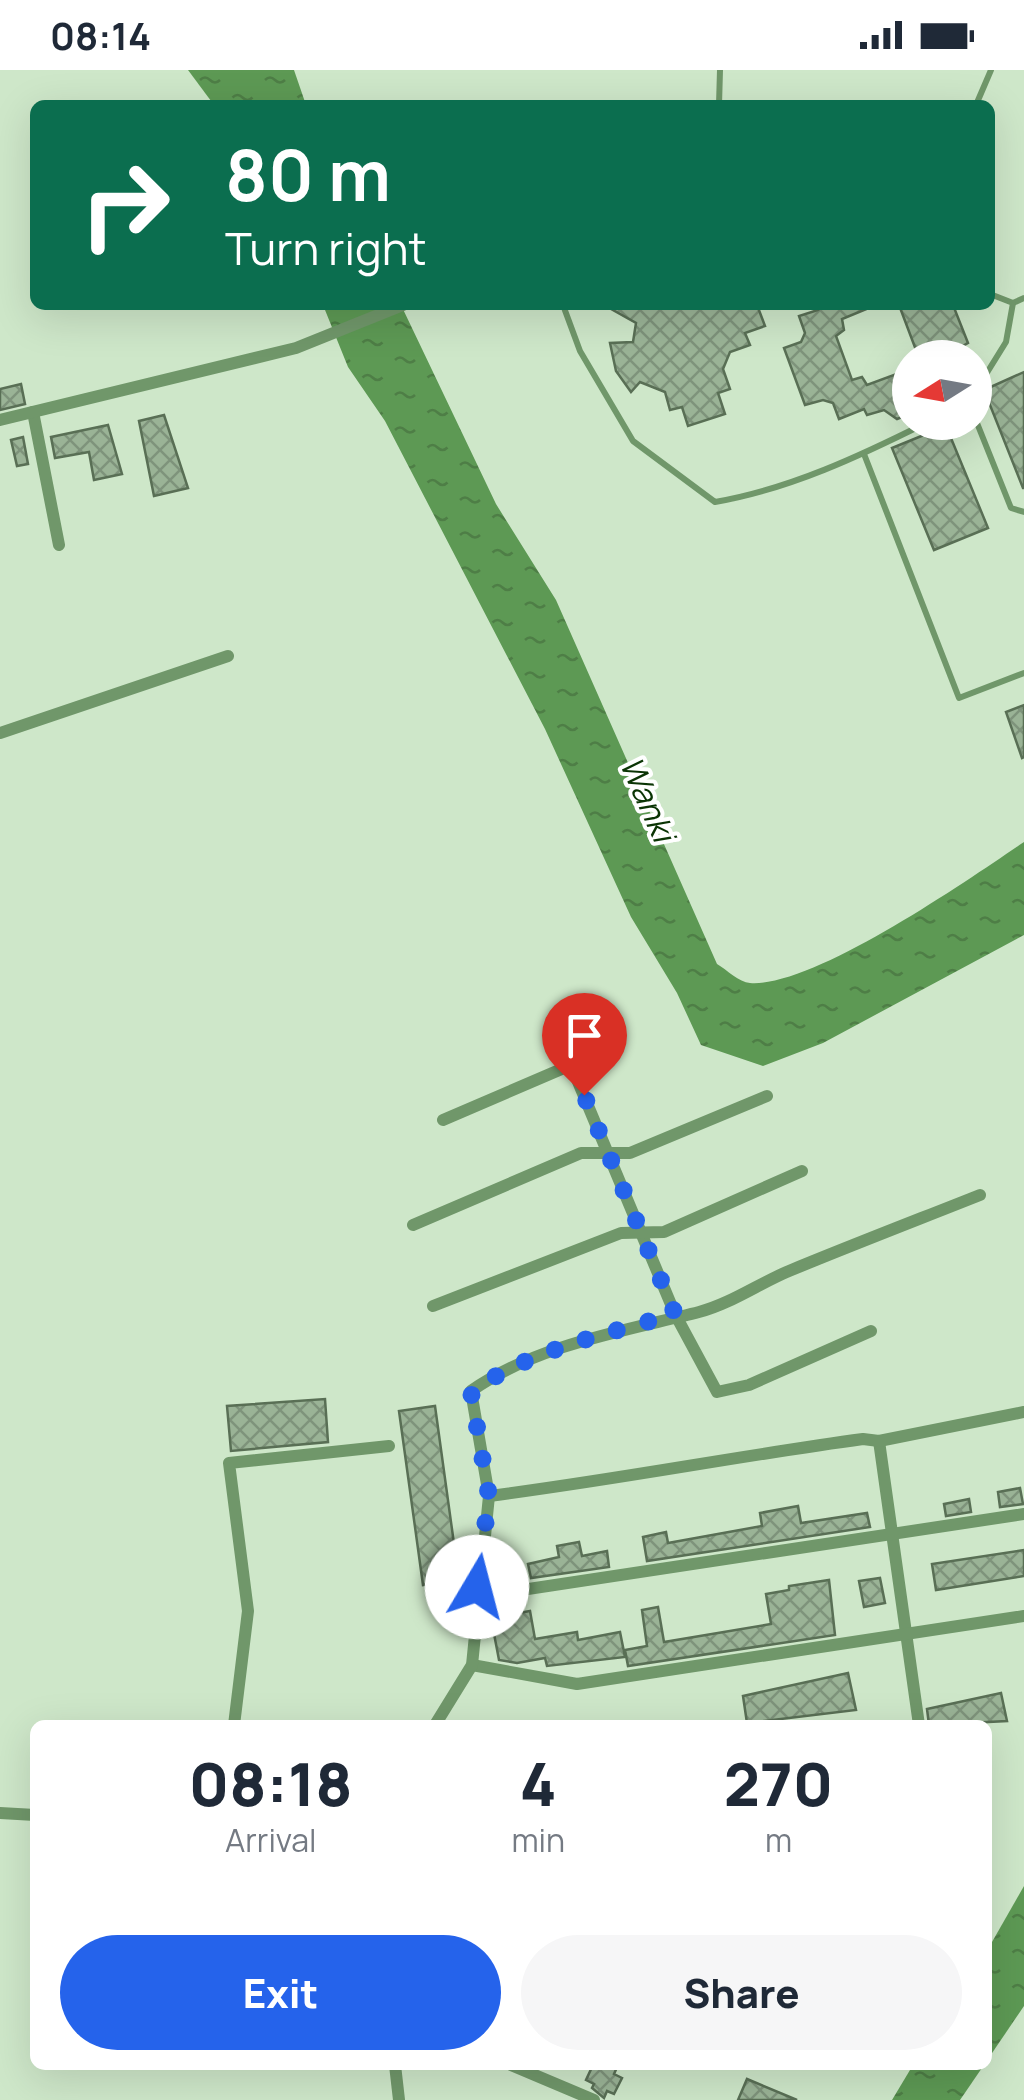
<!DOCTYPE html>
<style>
body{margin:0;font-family:Manrope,sans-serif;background:#f6f6f7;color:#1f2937;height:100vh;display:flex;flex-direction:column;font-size:38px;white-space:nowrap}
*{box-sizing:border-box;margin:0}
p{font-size:32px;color:#747a83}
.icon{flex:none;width:55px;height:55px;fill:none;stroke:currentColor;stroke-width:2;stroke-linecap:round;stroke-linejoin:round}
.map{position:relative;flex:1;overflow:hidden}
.sheet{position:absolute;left:30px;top:1650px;width:962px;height:350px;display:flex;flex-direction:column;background:#fff;border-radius:15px;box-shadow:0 10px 40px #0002}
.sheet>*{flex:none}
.top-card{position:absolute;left:30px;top:30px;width:965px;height:210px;border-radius:15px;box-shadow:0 10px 40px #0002;background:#0b6e4f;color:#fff;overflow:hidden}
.needle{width:65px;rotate:259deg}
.fabs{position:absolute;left:892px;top:270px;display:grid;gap:20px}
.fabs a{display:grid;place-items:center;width:100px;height:100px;border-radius:50%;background:#fff;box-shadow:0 10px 40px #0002;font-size:50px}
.pin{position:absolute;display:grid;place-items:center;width:85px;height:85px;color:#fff;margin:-102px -42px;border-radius:50% 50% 50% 0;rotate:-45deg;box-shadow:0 0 10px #0007}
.pin .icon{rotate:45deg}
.me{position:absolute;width:110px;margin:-55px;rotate:8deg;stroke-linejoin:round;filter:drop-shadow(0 0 8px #0008)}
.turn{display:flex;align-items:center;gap:35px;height:210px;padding:0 30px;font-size:45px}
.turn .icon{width:130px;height:130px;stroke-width:2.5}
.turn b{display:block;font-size:70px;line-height:85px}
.eta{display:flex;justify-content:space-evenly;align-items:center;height:170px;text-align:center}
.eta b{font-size:60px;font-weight:800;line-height:70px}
.primary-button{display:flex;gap:20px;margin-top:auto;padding:20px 30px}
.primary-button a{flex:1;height:115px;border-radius:60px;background:#2563eb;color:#fff;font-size:40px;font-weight:800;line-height:115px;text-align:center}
.primary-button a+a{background:#f6f6f7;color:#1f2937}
.status{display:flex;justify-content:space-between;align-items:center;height:70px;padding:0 50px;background:#fff;direction:ltr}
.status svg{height:28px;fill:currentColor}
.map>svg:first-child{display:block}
.water{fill:url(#water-ripples)}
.building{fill:url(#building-cross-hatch);stroke:#596f55;stroke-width:2.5}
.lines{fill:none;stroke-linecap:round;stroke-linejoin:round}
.service{stroke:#70976a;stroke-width:6}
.minor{stroke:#70976a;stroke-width:12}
.route{stroke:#2563eb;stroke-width:18;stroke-dasharray:0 32.4}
.labels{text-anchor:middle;stroke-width:8;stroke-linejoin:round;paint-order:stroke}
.water-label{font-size:32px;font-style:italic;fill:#0a3404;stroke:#fff}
</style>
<div class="status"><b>08:14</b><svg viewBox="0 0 49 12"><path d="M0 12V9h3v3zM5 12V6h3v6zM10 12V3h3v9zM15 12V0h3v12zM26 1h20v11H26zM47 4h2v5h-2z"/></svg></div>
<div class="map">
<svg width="1024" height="2030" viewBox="0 0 1024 2030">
<defs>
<pattern id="water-ripples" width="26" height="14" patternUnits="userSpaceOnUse" patternTransform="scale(2.5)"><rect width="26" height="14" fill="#5d9954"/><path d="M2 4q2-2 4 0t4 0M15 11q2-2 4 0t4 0" fill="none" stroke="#4e7e46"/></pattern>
<pattern id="building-cross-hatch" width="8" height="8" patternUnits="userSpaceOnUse" patternTransform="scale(2.5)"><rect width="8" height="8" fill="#9ab396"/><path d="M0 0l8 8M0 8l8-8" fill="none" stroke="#7e937b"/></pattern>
</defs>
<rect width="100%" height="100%" fill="#cee7c9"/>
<!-- water -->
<g class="water">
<polygon points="188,0 294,0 306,35 214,35"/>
<path d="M323 235H401L496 434 556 530 717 894C727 900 739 912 750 913 813 918 968 810 1024 772V865L823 973 763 996 701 975 677 923 631 847 545 659 385 351 348 297Z"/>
<polygon points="1024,1816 1024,1936 988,1989 988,1879"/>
<polygon points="913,1995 984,1995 960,2030 892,2030"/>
</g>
<!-- building -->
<g class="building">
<polygon points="604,235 757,235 765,256 745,263 750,275 730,282 723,299 730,319 718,323 725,344 688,356 682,337 670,340 665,322 640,312 631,322 616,301 610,273 633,272 636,253"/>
<polygon points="816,235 876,235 842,249 844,260 836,266 852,310 862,307 867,315 910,299 910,344 897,349 884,340 867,345 864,339 839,349 833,333 823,330 805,335 784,278 801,272 805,263 799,246 818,240"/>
<polygon points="899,235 953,235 968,273 942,288 919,288"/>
<polygon points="1024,302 1024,418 1023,418 984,320"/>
<polygon points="21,314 25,334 0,340 0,319"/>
<polygon points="164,345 188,418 154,426 139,351"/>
<polygon points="108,355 122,404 94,410 89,382 55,388 51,367"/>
<polygon points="946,356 988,458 934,480 892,378"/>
<polygon points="23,367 28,394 17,396 11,370"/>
<polygon points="1024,635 1024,687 1022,688 1006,642"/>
<polygon points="325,1329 328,1372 231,1381 227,1336"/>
<polygon points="435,1336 459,1510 423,1515 399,1341"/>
<polygon points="1020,1418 1023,1434 1000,1437 998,1422"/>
<polygon points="969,1429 971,1442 946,1446 944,1434"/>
<polygon points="798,1436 801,1453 867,1443 870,1457 647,1491 643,1467 666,1462 668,1473 762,1456 760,1443"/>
<polygon points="579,1472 582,1486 607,1481 609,1497 531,1508 528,1494 559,1487 557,1476"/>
<polygon points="1024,1480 1024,1506 936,1520 932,1494"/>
<polygon points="880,1508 885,1533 864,1537 859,1511"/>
<polygon points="829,1510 835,1565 628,1596 625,1580 647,1576 642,1540 658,1537 664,1572 771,1554 766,1524 789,1520 789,1516"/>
<polygon points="530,1541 535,1569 577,1562 578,1570 620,1562 625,1587 547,1596 545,1588 517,1593 499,1590 491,1548"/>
<polygon points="848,1603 856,1640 747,1653 743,1626"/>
<polygon points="1001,1623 1007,1651 929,1655 927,1639"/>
<polygon points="593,1995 618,1995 614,2004 622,2008 614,2024 607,2021 604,2028 592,2018 594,2014 586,2010"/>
<polygon points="747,2009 797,2030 738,2030"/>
</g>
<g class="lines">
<!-- service -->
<g class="service">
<polyline points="719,35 720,0"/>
<polyline points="976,35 991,0"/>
<polyline points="1013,233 1024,228"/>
<path d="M563 235 580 281 633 371 715 432C790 419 860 386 928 352"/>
<polyline points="975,322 1006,272 1013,233 990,224"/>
<polyline points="975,348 1011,438 1024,442"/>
<polyline points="864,384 959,628 1024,603"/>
</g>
<!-- minor -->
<g class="minor">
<polyline points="33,342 59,475"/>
<polyline points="0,350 296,278 403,235"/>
<polyline points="0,663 228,586"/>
<polyline points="443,1050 571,995 675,1244 717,1322 749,1315 871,1261"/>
<polyline points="413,1155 581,1083 630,1083 767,1026"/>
<polyline points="433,1236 621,1163 664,1162 802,1101"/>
<polyline points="879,1371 919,1655"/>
<path d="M489 1426C614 1410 738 1386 863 1369L879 1371 1024 1342"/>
<polyline points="477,1517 508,1522 1024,1444"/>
<polyline points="472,1595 577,1614 1024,1546"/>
<polyline points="234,1655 248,1541 229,1393 389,1376"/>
<path d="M435 1655 472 1595 489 1426 471 1321C536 1275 624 1261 699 1242 730 1234 760 1213 789 1201 852 1175 917 1150 980 1125"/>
<polyline points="0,1743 35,1745"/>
<polyline points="395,1995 399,2030"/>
<polyline points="511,1995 594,2030"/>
</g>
</g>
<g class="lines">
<!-- route -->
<path class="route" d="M477 1517 489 1426 471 1322C529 1280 607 1264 675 1244L584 1025"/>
</g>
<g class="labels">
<!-- water labels -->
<g class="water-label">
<text transform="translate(647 729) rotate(66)" y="11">Wanki</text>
</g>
</g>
</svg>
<div class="fabs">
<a><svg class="needle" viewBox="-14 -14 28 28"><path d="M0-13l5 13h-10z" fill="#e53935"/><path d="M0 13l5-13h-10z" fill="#747a83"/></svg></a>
</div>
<div class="pin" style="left:584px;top:1025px;background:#d93025"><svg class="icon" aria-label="arrive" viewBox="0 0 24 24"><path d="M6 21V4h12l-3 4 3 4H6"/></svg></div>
<svg class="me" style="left:477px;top:1517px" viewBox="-20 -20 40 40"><circle r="19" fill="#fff"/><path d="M0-13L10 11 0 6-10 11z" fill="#2563eb"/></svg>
<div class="top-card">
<div class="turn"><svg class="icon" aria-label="right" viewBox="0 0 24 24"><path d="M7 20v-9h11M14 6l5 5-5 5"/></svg><div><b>80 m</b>Turn right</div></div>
</div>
<section class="sheet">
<div class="eta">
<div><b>08:18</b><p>Arrival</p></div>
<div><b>4</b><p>min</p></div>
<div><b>270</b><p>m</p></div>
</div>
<div class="primary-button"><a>Exit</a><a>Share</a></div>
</section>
</div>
